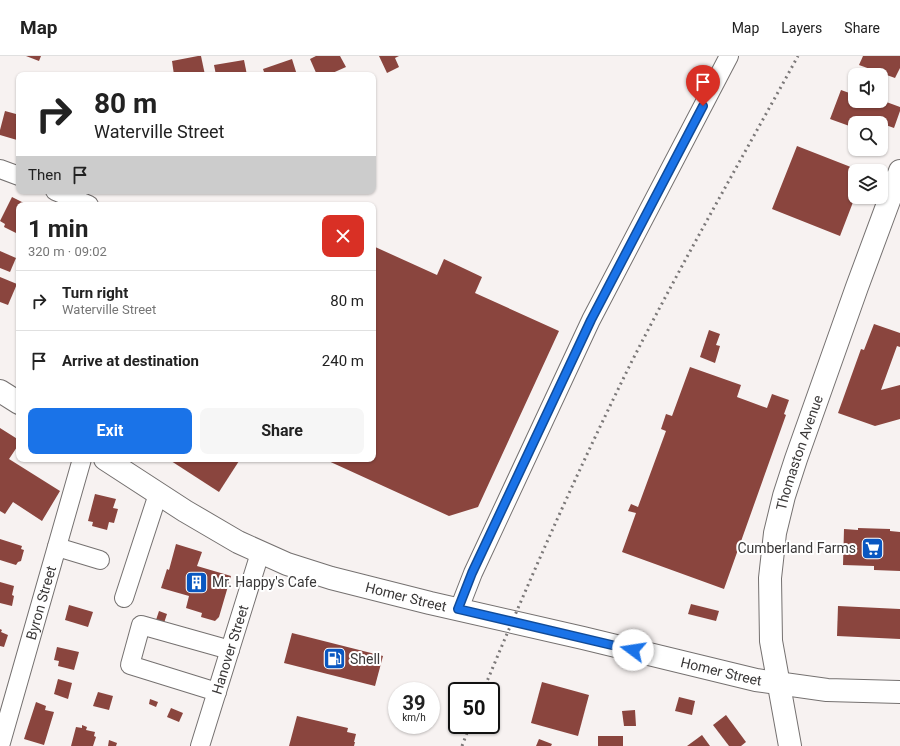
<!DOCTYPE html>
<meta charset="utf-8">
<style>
body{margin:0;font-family:Roboto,sans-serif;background:#f6f6f6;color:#222;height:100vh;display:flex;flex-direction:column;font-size:15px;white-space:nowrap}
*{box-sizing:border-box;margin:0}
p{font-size:13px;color:#767676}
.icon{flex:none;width:22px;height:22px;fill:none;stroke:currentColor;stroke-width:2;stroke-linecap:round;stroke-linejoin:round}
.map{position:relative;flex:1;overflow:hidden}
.side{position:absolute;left:16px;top:146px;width:360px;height:260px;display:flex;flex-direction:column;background:#fff;border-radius:8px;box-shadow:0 1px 3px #0004}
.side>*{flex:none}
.banner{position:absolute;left:16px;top:16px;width:360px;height:122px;border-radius:8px;box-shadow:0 1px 3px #0004;background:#fff;color:#222;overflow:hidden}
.fabs{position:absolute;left:848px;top:12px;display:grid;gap:8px}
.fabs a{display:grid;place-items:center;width:40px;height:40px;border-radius:8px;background:#fff;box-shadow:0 1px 3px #0004;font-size:20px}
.speed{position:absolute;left:388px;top:626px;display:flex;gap:8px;font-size:20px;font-weight:700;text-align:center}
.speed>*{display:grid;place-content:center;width:52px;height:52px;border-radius:50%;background:#fff;box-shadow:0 1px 3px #0004;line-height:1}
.speed small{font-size:10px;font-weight:400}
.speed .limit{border:2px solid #111;border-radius:6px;background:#fff;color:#111}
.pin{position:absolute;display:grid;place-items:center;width:34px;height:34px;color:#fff;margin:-41px -17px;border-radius:50% 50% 50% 0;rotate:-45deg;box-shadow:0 0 4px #0007}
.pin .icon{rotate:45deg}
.me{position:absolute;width:44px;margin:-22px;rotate:284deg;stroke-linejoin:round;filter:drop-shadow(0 0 3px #0008)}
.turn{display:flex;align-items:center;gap:14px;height:84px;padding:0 12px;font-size:18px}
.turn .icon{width:52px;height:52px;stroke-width:2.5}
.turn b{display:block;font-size:28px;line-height:34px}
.then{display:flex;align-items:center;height:38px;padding:0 12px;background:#0003;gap:8px;font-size:15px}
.round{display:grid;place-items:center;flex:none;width:42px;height:42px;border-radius:8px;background:#f6f6f6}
.overview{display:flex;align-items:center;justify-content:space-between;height:68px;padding:0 12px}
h1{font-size:24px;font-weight:700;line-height:30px}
.button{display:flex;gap:8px;margin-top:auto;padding:8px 12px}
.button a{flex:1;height:46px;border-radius:8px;background:#1a73e8;color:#fff;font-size:16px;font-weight:700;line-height:46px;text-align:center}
.button a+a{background:#f6f6f6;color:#222}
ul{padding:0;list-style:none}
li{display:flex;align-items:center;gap:12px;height:60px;padding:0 12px;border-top:1px solid #e0e0e0}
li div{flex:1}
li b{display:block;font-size:15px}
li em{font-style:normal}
header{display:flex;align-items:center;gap:24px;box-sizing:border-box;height:56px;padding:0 20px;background:#fff;border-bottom:1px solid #e0e0e0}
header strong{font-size:19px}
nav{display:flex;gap:22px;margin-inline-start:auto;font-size:14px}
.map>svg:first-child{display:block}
.building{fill:#8a453e}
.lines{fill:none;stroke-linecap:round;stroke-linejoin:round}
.minor-casing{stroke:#757170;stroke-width:20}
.major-casing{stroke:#757170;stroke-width:24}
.minor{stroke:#fff;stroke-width:18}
.major{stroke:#fff;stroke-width:22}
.rail{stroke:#7b7878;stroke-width:3;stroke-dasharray:2 4;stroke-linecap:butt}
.route-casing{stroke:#114b97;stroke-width:10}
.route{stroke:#1a73e8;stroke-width:7}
.labels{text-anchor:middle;stroke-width:4;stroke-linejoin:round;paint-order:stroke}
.street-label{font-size:14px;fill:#3a3838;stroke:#fff}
.poi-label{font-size:14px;fill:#3a3838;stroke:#fff;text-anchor:start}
</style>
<header>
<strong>Map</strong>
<nav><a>Map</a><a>Layers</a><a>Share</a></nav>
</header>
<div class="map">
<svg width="900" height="690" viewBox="0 0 900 690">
<rect width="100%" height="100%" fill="#f7f2f1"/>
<!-- building -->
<g class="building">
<polygon points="26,0 41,0 39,5"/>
<polygon points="198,0 201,0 205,19 174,19 172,5"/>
<polygon points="316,0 340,0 346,11 328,19 317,19 310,3"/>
<polygon points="379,0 399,0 395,2 399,11 387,17"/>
<polygon points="863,0 900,0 900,12 895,22 859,9"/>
<polygon points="292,3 297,19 265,19 263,13"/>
<polygon points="244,4 247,19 216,19 214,9"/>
<polygon points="841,34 855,39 855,45 881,44 900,51 900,55 894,72 883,68 884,65 873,61 871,67 855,67 855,72 830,63"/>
<polygon points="19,47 19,76 17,84 0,79 0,74 5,55 16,58"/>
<polygon points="797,90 861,115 855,115 855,141 840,180 772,153"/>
<polygon points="12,141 26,148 25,149 19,149 18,178 4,171 5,168 0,165"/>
<polygon points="373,190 437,219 444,203 482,221 475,237 559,275 478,451 449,460 324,403 373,403"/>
<polygon points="0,195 16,202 10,216 0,212"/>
<polygon points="0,221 17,228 8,249 0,246"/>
<polygon points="874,268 900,277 900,291 897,290 881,334 900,329 900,363 875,370 838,357 861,293 864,294"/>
<polygon points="709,274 720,278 716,289 720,290 715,307 700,301"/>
<polygon points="690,311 741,329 737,341 767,352 772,338 789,344 784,358 786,359 724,533 622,496 636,457 628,455 631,448 638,451 666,375 661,373 666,358 672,360"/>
<polygon points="0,372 19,384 19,388 9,403 60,435 42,465 13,446 5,458 0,455"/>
<polygon points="168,403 235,403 239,405 219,436"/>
<polygon points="95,438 116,443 113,452 118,453 114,467 109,466 107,474 92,470 93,466 88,465"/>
<polygon points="858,472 890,473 890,475 900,476 900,515 874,514 874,510 843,509 844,473 858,474"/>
<polygon points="0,483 22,490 21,493 24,494 21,505 18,506 16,509 0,504"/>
<polygon points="176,488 202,496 197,510 231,520 219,561 215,565 201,561 202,557 186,552 189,540 161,532 167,513 169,514"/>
<polygon points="0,526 14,530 12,539 14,540 12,550 0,547"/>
<polygon points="691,548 719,555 716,565 688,558"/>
<polygon points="69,549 93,556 88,571 65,564"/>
<polygon points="838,550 900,553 900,583 837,580"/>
<polygon points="159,555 167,558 164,567 156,564"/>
<polygon points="0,573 2,574 1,576 8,579 4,591 0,590"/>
<polygon points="292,577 383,600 375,630 284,607"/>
<polygon points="57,591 79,596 74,614 58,610 59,605 54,604"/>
<polygon points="58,623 72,627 68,643 54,638"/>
<polygon points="542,626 589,639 578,680 531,667"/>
<polygon points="98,636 113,640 109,654 93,650"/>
<polygon points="679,641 695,645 692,659 675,655"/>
<polygon points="150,643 158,646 156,651 149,648"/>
<polygon points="36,646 46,650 45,654 54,656 44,689 24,683"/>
<polygon points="171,652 183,657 179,666 167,661"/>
<polygon points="635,654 636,670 624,670 622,655"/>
<polygon points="726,659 746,686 741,690 729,690 713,669"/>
<polygon points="297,660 348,672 347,676 356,678 354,686 355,686 354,690 289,690"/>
<polygon points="82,669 87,671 86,674 95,676 94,680 96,681 93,690 71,690 76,671 82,672"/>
<polygon points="702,679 710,690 687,690"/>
<rect x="598" y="680" width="25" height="10"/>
<polygon points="539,683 552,688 551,690 536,690"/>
<polygon points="109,684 117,687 116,690 108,690"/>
</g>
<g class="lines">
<defs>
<g id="minor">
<polyline points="0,113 19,120"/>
<polyline points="55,135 89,149"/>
<polyline points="57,491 100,504"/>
<polyline points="124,542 158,438"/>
<polyline points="459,553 473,517 591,264 729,0"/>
<polyline points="217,636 130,609 141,569 230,594"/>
<path id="s1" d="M0 690 82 403"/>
<path id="s2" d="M200 690 260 497"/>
</g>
<g id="major">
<polyline points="0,335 19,347"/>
<path id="s3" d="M105 403 185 455 238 486 287 508 331 522 430 547 583 582 756 624 827 634 900 636"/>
<path id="s4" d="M790 690 771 585 770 522 775 477 784 440 796 403 857 231 900 115"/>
</g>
</defs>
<!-- minor casing -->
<use href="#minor" class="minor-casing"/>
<!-- major casing -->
<use href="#major" class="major-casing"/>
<!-- minor -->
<use href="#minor" class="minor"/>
<!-- major -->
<use href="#major" class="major"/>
<!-- rail -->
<g class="rail">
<path d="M483 635C529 524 578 414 631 307 684 203 742 102 798 0"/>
<polyline points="462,690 470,669"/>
</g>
</g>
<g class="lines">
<defs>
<polyline id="route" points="633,594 458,553 472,517 591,264 703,50"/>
</defs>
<!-- route casing -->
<use href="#route" class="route-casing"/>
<!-- route -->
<use href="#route" class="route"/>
</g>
<!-- icons -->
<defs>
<symbol id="supermarket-square" viewBox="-11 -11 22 22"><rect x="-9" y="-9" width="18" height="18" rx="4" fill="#0957c1" stroke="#fff"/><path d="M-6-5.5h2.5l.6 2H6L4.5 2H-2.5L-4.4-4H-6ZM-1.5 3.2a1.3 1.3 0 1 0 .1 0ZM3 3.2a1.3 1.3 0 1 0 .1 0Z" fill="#fff"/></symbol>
<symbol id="building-square" viewBox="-11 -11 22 22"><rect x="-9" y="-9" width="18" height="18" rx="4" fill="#0957c1" stroke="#fff"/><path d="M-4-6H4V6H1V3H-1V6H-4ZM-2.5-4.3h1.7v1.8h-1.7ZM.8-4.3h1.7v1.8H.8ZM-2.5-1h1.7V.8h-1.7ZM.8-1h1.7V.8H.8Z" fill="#fff"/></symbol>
<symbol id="fuel-square" viewBox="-11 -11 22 22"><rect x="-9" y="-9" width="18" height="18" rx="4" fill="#0957c1" stroke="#fff"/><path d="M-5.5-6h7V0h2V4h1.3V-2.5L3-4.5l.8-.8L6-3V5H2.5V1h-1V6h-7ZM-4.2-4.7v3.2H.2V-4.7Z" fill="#fff"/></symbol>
</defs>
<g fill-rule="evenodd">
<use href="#supermarket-square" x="860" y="480" width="25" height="25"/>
<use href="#building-square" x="184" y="514" width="25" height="25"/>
<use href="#fuel-square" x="322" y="590" width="25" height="25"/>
</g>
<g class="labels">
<!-- street labels -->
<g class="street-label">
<text dy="5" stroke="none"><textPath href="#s4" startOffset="299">Thomaston Avenue</textPath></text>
<text dy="5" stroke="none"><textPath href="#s3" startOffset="334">Homer Street</textPath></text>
<text dy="5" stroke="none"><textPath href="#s1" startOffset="149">Byron Street</textPath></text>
<text dy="5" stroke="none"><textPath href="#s2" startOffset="101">Hanover Street</textPath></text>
<text dy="5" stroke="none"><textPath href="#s3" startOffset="658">Homer Street</textPath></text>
</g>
<!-- poi labels -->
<g class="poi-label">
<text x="856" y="497" text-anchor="end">Cumberland Farms</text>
<text x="212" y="531">Mr. Happy's Cafe</text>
<text x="350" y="608">Shell</text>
</g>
</g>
</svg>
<div class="fabs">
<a><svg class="icon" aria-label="sound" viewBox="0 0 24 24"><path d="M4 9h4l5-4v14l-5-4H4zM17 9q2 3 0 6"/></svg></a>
<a><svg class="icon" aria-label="search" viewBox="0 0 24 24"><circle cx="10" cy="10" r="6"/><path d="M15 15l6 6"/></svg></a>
<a><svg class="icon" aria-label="layers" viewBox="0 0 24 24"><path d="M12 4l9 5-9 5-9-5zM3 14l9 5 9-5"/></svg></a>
</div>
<div class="speed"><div>39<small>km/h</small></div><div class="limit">50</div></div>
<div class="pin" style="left:703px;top:50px;background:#d93025"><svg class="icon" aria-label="arrive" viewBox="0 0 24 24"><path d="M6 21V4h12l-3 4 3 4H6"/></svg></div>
<svg class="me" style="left:633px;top:594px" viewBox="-20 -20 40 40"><circle r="19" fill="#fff"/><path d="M0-13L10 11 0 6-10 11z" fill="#1a73e8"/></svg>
<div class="banner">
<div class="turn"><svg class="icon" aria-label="right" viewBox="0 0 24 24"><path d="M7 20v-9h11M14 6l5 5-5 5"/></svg><div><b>80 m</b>Waterville Street</div></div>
<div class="then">Then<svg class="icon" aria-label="arrive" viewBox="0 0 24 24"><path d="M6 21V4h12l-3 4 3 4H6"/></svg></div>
</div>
<section class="side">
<div class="overview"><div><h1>1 min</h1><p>320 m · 09:02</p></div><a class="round" style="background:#d93025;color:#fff"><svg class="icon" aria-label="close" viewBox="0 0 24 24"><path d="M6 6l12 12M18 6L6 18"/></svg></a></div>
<ul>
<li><svg class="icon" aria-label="right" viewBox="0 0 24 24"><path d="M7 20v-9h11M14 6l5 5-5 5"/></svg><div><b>Turn right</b><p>Waterville Street</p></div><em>80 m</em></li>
<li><svg class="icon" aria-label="arrive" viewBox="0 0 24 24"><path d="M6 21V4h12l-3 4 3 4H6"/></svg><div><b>Arrive at destination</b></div><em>240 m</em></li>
</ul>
<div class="button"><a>Exit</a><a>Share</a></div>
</section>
</div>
